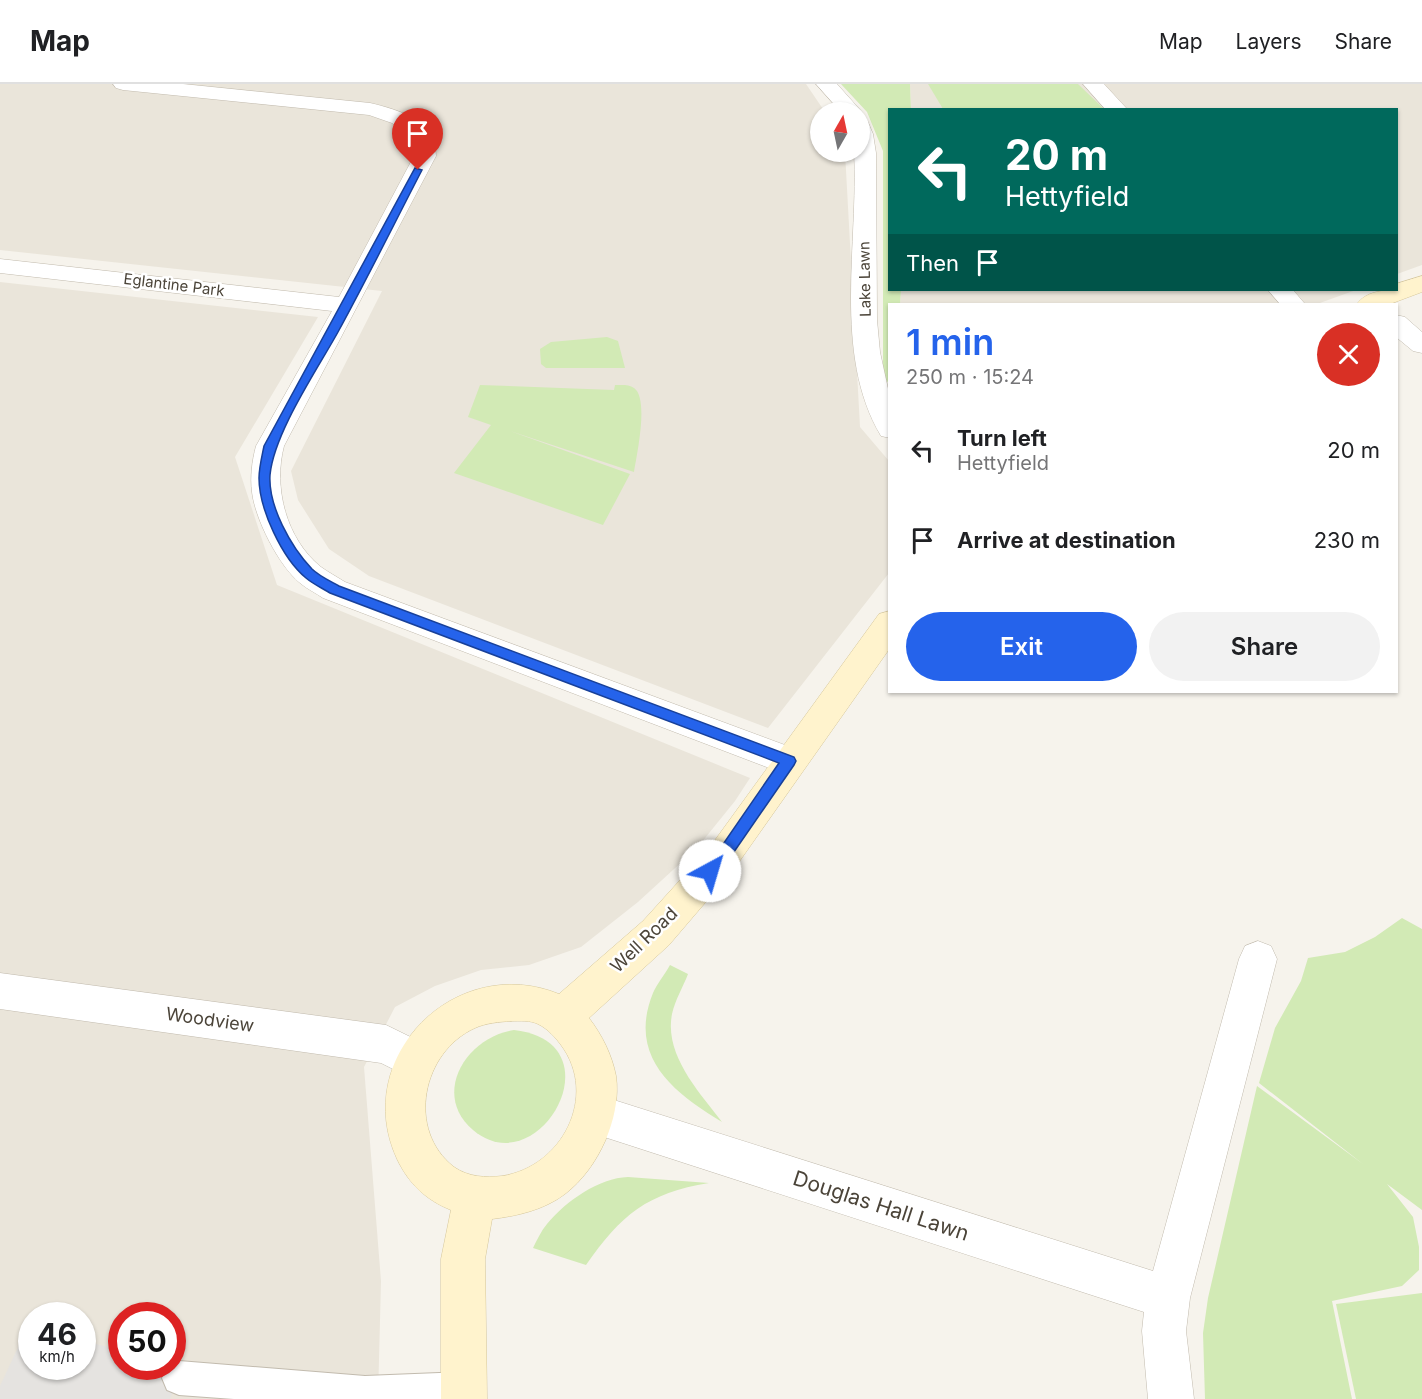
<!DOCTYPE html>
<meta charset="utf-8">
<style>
body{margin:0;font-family:Inter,sans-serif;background:#f2f2f2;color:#202124;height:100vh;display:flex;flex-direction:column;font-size:22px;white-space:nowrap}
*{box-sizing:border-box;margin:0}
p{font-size:20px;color:#757577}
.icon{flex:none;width:33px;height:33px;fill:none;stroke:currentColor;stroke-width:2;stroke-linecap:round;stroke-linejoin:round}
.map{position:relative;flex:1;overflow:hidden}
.panel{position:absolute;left:888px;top:219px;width:510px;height:390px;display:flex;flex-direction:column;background:#fff;border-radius:0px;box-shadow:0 2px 4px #0004}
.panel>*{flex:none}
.guide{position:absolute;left:888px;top:24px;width:510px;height:183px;border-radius:0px;box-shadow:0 2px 4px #0004;background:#00695c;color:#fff;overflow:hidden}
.needle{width:39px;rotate:9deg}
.fabs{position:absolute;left:810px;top:18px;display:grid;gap:12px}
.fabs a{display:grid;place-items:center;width:60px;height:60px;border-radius:50%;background:#fff;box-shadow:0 2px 4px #0004;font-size:30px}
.speed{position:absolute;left:18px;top:1218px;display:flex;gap:12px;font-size:30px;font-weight:700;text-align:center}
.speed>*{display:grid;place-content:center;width:78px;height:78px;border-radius:50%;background:#fff;box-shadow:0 2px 4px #0004;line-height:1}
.speed small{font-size:15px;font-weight:400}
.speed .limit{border:9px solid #d22;background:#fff;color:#111}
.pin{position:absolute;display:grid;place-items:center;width:51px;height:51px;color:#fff;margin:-62px -26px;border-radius:50% 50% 50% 0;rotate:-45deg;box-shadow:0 0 6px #0007}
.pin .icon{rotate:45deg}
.me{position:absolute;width:66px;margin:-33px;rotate:39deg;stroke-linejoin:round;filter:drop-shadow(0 0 4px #0008)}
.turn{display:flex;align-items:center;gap:21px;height:126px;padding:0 18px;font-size:27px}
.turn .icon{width:78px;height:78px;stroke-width:2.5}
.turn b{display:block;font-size:42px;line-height:51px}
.then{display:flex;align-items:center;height:57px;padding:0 18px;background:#0003;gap:12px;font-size:22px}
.round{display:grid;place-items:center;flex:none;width:63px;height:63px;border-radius:32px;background:#f2f2f2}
.headline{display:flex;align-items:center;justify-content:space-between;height:102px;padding:0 18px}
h1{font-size:36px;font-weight:600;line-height:45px;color:#2563eb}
.primary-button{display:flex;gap:12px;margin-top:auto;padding:12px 18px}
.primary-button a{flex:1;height:69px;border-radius:36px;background:#2563eb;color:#fff;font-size:24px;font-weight:600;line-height:69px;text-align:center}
.primary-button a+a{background:#f2f2f2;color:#202124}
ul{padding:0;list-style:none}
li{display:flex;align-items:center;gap:18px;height:90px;padding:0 18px}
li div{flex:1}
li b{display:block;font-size:22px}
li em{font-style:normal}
header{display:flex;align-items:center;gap:36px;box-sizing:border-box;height:84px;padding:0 30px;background:#fff;border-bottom:2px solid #e0e0e0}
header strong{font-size:28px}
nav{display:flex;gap:33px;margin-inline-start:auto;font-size:21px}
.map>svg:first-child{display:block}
.residential{fill:#eae5da;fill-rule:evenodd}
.green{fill:#d2eab5}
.parking{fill:#e5e3e0}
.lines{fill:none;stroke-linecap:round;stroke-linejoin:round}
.lane-casing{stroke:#c2bbae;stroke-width:2}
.street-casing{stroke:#c2bbae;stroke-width:1}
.secondary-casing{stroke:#d6c79b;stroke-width:1}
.lane{fill:#fff;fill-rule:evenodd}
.street{fill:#fff;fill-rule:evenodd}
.secondary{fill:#fff3cd;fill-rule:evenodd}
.route{fill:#2563eb;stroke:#184099;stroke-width:1.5}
.labels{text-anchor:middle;stroke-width:5;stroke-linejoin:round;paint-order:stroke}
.far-street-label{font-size:15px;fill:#4b4439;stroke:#fff}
.street-label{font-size:18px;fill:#4b4439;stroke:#fff}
.near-street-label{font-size:21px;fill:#4b4439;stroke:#fff}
</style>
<header>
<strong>Map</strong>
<nav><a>Map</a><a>Layers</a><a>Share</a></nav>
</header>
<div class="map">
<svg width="1422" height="1315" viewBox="0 0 1422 1315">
<rect width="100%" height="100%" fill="#f6f3ec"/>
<!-- residential -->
<g class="residential">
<polygon points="0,0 806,0 825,28 820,28 820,68 845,68 860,343 889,377 889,489 768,644 369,492 329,465 298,416 291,387 382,207 0,166"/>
<polygon points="910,0 1422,0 1422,181 1397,190 1396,26 911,25"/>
<path d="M0 198 318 233 235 373 277 501 750 694 735 717 697 764 638 818 581 863 529 881 481 886 435 902 395 923 364 983 381 1197 378 1315H0ZM32 1232H82V1282H32ZM122 1232H172V1282H122Z"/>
<polygon points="901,206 1356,206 1317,220 900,220"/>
</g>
<!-- green -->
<g class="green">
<polygon points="841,0 910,0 911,25 890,26 890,206 901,206 900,220 890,220 889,300 883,291 883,67 867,28"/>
<polygon points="928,0 1078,0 1104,25 943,25"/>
<polygon points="607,253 618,257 625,284 546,284 541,280 540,265 551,258"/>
<path d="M480 301 614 306 615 301C621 301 629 300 634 304 649 314 637 370 634 388L510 347 630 390 603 441 454 389 491 341 468 333Z"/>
<polygon points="1402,834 1422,845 1422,1126 1387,1100 1413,1133 1419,1163 1419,1186 1402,1202 1332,1217 1352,1315 1205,1315 1203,1249 1208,1214 1257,1002 1363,1080 1259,999 1275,944 1301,897 1308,874 1345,868 1375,853"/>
<path d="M670 881 688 890C683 903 675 916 672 930 664 971 699 1008 722 1038 674 1009 627 973 653 909 657 900 665 890 670 881Z"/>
<path d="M514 946C620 958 539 1102 473 1046 431 1010 466 953 514 946Z"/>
<path d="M628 1093 709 1099C647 1109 621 1131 586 1181L533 1164C537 1156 541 1147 547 1140 566 1117 599 1094 628 1093Z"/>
<polygon points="1422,1209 1422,1315 1356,1315 1336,1220"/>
</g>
<!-- parking -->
<polygon class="parking" points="27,1244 31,1245 32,1282 82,1282 83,1257 121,1266 122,1282 172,1282 173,1277 184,1280 170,1315 0,1315 0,1302"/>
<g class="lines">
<defs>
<polygon id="lane" points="179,1277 365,1292 464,1288 476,1293 481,1305 476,1315 234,1315 179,1311 167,1306 162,1294 167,1282 172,1282 172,1280"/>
<g id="street">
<path d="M113 0H183L370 19C399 26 435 36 436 72L284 362C273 403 286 455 321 483 328 488 337 493 345 498L801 667 806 677 801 687 789 691 777 687 323 514C316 509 307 505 300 499 279 482 255 435 252 408 250 393 252 377 256 362L332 227 0 189V175L339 213 414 72 412 54 392 39 369 31 123 6 116 4Z"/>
<polygon points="816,0 837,0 862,28 860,32 860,28 841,28"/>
<polygon points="1083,0 1104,0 1128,26 1106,26"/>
<path d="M860 34 867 36 873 50 876 69 877 236 880 268 890 314V354L881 352C832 270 859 158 854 68H860Z"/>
<polygon points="1268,206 1293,206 1305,220 1280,220"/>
<polygon points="1396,231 1405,233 1422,248 1422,269 1413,267 1396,253"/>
<polygon points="1258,857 1271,862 1277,875 1190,1214 1186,1247 1194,1315 1148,1315 1142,1247 1144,1228 595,1050 581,1044 575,1030 581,1016 595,1010 1153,1187 1239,875 1245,862"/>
<polygon points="0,889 386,941 431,963 437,977 431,991 417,997 381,979 0,925"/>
</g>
<g id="secondary">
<path d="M1422 192V208L1390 220H1357C1365 208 1383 206 1396 206V200Z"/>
<path d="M890 527V564L734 785 669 861 589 934C602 951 612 971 616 992 622 1033 598 1085 565 1110 544 1126 517 1132 492 1135L485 1175 487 1315H441V1175L451 1126C426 1116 409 1100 397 1075 350 973 456 868 559 910L643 837 710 763 879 530ZM511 937C520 937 530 936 538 940 548 945 555 953 561 961 599 1012 562 1083 502 1092 486 1094 468 1093 454 1083 406 1046 422 968 475 944 486 939 499 938 511 937Z"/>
</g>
</defs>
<!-- lane casing -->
<use href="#lane" class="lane-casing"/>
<!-- street casing -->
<use href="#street" class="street-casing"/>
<!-- secondary casing -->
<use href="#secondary" class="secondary-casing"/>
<!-- lane -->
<use href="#lane" class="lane"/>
<!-- street -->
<use href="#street" class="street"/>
<!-- secondary -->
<use href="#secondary" class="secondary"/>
</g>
<!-- route -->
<path class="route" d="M415 84 422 86C394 140 367 195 338 248 317 286 274 349 270 391 268 422 291 463 312 485 319 492 330 497 339 502L794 673 796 677 794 681 727 778 715 792 710 794 705 792 702 787 717 769 779 679 330 509C322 504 313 500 306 494 282 474 259 425 259 394 259 384 262 372 264 362Z"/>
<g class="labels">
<!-- far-street labels -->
<g class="far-street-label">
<text transform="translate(865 195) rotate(-91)" y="5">Lake Lawn</text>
<text transform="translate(174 201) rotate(7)" y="5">Eglantine Park</text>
</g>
<!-- street labels -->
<g class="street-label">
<text transform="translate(644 856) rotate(-44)" y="6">Well Road</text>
<text transform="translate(210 936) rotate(8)" y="6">Woodview</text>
</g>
<!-- near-street labels -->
<g class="near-street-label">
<text transform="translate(881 1122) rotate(18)" y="7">Douglas Hall Lawn</text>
</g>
</g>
</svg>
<div class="fabs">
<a><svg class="needle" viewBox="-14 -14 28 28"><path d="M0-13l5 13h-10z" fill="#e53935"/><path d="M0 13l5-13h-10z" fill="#757577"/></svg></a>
</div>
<div class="speed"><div>46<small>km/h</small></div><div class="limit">50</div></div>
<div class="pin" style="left:418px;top:86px;background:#d93025"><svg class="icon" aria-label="arrive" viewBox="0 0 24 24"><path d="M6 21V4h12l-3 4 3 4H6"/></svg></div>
<svg class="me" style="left:710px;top:787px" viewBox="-20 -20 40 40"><circle r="19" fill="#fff"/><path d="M0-13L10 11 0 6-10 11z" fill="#2563eb"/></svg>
<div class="guide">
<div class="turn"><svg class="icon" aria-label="left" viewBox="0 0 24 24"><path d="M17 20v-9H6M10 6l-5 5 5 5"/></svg><div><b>20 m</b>Hettyfield</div></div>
<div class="then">Then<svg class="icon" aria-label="arrive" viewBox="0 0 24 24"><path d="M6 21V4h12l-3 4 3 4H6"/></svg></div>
</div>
<section class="panel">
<div class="headline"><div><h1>1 min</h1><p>250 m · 15:24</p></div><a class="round" style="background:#d93025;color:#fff"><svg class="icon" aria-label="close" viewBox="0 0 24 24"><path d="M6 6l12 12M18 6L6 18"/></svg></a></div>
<ul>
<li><svg class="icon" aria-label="left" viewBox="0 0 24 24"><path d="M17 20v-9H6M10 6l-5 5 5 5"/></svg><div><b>Turn left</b><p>Hettyfield</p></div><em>20 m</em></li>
<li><svg class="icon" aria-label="arrive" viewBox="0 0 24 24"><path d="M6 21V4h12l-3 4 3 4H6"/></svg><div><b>Arrive at destination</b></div><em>230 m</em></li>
</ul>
<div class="primary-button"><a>Exit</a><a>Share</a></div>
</section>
</div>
